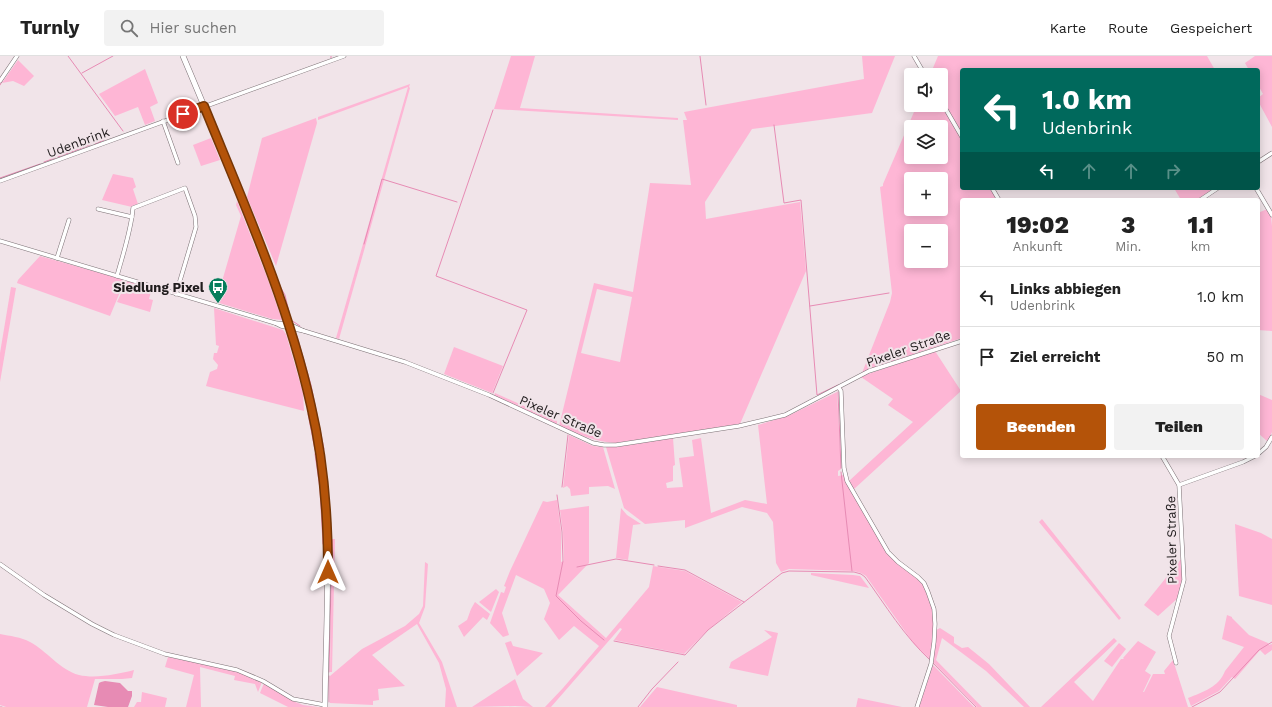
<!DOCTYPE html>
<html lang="de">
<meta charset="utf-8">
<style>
body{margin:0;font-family:"Work Sans",sans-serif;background:#f2f2f2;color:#222;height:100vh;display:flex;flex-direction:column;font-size:15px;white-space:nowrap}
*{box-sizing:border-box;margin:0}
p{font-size:13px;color:#767676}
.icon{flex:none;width:22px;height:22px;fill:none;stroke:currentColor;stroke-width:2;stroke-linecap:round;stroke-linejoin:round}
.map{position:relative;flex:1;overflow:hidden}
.details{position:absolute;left:960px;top:142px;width:300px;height:260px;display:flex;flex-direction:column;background:#fff;border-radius:4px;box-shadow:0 2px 10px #0003}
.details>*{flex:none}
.banner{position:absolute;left:960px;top:12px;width:300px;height:122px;border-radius:4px;box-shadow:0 2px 10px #0003;background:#00695c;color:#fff;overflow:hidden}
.tools{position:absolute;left:904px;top:12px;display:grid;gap:8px}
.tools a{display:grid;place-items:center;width:44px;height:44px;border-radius:4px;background:#fff;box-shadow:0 2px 10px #0003;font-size:20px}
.pin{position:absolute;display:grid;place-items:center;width:34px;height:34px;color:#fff;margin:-17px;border:2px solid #fff;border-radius:50%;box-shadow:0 1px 4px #0007}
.me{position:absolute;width:44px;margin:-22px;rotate:0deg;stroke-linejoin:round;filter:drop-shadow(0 0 3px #0008)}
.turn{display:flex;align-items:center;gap:14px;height:84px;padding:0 16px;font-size:18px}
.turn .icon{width:52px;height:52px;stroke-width:2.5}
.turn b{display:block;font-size:28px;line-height:34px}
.lanes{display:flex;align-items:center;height:38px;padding:0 16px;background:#0003;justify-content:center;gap:20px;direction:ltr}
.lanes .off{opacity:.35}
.eta{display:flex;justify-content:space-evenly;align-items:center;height:68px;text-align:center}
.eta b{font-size:24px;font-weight:800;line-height:28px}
.button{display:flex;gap:8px;margin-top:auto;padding:8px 16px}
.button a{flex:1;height:46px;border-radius:4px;background:#b45309;color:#fff;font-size:16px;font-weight:800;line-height:46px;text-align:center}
.button a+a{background:#f2f2f2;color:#222}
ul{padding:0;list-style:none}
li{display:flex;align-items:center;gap:12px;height:60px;padding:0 16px;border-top:1px solid #e0e0e0}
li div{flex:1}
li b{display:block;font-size:15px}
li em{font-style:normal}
header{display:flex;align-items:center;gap:24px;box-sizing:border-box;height:56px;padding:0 20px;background:#fff;border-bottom:1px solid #e0e0e0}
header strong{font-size:19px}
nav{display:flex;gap:22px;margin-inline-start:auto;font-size:14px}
.search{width:280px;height:36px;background:#f2f2f2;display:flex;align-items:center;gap:10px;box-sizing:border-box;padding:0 14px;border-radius:4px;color:#767676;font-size:15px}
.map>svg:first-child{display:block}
.green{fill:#feb6d5;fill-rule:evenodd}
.water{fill:#e78bb4}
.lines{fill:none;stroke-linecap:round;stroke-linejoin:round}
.stream{stroke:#e78bb4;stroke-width:1}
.street-casing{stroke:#7c7175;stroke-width:4.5}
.secondary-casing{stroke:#7c7175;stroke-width:6}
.street{stroke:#fff;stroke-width:3.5}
.secondary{stroke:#fff;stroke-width:5}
.route-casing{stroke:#753606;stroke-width:10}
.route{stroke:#b45309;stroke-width:7}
.labels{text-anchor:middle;stroke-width:4;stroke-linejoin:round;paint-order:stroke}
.street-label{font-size:13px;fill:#201c1d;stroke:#f1e4e9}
.poi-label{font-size:13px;font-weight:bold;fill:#201c1d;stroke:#f1e4e9;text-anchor:end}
</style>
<header>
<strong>Turnly</strong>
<div class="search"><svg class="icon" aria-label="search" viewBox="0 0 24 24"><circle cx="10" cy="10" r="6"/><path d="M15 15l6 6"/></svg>Hier suchen</div>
<nav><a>Karte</a><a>Route</a><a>Gespeichert</a></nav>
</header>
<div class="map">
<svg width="1272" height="651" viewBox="0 0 1272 651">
<rect width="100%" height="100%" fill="#f1e4e9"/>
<!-- green -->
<g class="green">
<polygon points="511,0 535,0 520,52 678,62 678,64 494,53"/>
<path d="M862 0H895L872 57 752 73 705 146 706 163 800 146 806 215 740 368 616 387C594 386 579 378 559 370L594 227 633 236 650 127 691 129 683 64H687L684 56 864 23ZM597 233 632 241 620 306 581 297Z"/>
<polygon points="938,0 1207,0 1215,14 962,14 962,78 941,43 941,19 930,19"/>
<polygon points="1255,0 1272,0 1272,71 1258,45 1258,42 1263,38 1258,29 1258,14 1249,14 1245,7"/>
<polygon points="18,4 34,20 24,30 13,25 2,27"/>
<polygon points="145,13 158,47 150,51 155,65 145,69 138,51 115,60 99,38"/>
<polygon points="410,28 409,31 410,32 339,283 336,282 408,31 318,64 318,61"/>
<path d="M941 48 962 84V132H990L997 144H962V282L896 304 862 317 890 246 892 237 880 131 883 130V128L917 49ZM911 71H941V101H911ZM911 123H941V153H911ZM911 175H941V205H911Z"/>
<polygon points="316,62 317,67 276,210 247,141 262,82"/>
<polygon points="211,82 220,104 201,110 193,89"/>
<polygon points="113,118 133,122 136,131 133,133 138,148 132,150 132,151 102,144"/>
<polygon points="1174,132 1215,132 1196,144 1181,144"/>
<polygon points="237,145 267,221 282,264 272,263 216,246 241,160 236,149"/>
<polygon points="1267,153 1271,161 1272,170 1272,275 1258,274 1258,157"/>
<polygon points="40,200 125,224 110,260 17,227 18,224"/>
<polygon points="127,225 152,232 149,243 153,244 150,256 117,246"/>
<polygon points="11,231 16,232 0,326 0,297"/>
<polygon points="214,252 283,274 286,278 303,337 304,355 206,330 210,316 217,313 218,309 213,303 214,297 217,297 219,290 216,289"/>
<polygon points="454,291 503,310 492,337 444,318"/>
<polygon points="935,295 961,335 853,434 849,425 913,366 888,349 893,343 861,321 871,317"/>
<polygon points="837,336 841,413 838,415 838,420 844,419 846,427 888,497 923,528 932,553 934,568 931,604 914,588 866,520 861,517 854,515 789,513 781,516 776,507 773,466 767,457 742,451 685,472 685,464 645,468 624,452 606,391 617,391 673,382 675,409 673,410 673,425 666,427 667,432 683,431 679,402 694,400 692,384 701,382 711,457 745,444 767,448 758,369 790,359"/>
<polygon points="495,337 557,365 557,369 494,340"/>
<polygon points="1258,338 1272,344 1272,376 1268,386 1258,377"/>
<polygon points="569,379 593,390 603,391 615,433 608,430 589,431 589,438 571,440 570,433 567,430 563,432"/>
<polygon points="557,444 561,476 561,506 564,505 563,477 560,454 589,450 589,507 558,539 606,582 649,531 653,510 685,515 742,546 708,574 684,598 614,584 622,573 620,572 551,651 545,651 563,632 599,590 574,570 559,584 544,563 550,547 544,533 516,519 502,557 509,579 503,581 490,567 501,536 504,537 506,531 504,530 510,515 543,445 547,446"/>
<polygon points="621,452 627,459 641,468 633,469 628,504 616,502"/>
<polygon points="1042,463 1121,562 1119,564 1039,466"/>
<polygon points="1235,468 1261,477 1272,483 1272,549 1239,540"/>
<polygon points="332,483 335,483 332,616 330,616"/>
<polygon points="1182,502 1183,524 1178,542 1158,560 1144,549"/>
<polygon points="425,506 428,508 425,551 419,567 442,606 457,651 445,651 446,633 439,607 417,568 372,599 405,630 378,633 379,644 373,645 373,649 330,647 330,620 362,593 405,570 419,558 423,550"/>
<polygon points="811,517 853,519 860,520 869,532 811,519"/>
<polygon points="496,533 499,536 491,556 479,546"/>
<polygon points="475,546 490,558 487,564 483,561 464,581 458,570 467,564 471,553"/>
<path d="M1227 559 1232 561V562L1249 579 1268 587 1269 589 1272 588V594L1265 599 1260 594 1235 623 1232 621 1219 635 1191 650 1188 642C1203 636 1219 631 1225 615L1244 591 1222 583Z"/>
<polygon points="940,572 954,581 954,587 962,592 968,591 989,608 1030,651 1024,651 986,615 942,582 936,604 982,651 977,651 933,606 936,574"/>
<polygon points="764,574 778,577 768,620 729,612 731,606 772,581"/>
<path d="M0 578C10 580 21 581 30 586 47 595 60 614 79 619 96 623 118 618 134 614L132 622 122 623H95L87 651H6L0 649Z"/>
<polygon points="1114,582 1117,585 1074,626 1093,645 1121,603 1124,603 1123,602 1138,585 1156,596 1145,615 1151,619 1143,636 1144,636 1153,618 1165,618 1164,615 1173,604 1188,651 1041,651"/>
<polygon points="511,585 513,590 543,597 517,620 505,587"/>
<polygon points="1119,587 1126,593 1112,611 1104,605"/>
<polygon points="168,601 237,615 262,626 258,636 255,628 234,624 235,620 200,611 201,651 186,651 194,619 165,611"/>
<polygon points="933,609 974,651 919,651"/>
<polygon points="515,623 523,643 533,651 515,650 472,651"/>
<polygon points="264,627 293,645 303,649 318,651 288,651 260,637"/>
<polygon points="657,631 737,649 737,651 640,651"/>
<polygon points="142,636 167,642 165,651 134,651 137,646 141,646"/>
<polygon points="858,642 902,651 856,651"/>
</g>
<!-- water -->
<polygon class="water" points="105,625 120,627 128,635 132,635 132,640 128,651 108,651 94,649 99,627 101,626"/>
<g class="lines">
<!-- stream -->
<g class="stream">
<polyline points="68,0 123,75"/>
<polyline points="700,0 706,49"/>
<polyline points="331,2 331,0"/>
<polyline points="82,17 113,0"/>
<polyline points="0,29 5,20"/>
<polyline points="209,53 226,94"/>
<polyline points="774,69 784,147 801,144 817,339 838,329"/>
<polyline points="95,88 104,84"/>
<polyline points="228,98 281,232 285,239 291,264 300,270"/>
<polyline points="58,101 90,89"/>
<polyline points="44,106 55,102"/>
<polyline points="0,122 40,108"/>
<polyline points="364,188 382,123 457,146"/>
<polyline points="810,250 889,237"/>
<polyline points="297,280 311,329 324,393"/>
<polyline points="838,336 841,412"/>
<polyline points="493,337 527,254 436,220 493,54"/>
<polyline points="308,358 315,394"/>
<polyline points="315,398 320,433 323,488"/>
<polyline points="841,416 852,515"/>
<polyline points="562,431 568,379"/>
<polyline points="557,439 562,476 563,505 556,540 581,565 604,584"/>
<polyline points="658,510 685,514 744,546"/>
<polyline points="577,511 616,503 654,509"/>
<path d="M614 585 685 599 708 574 782 517 789 515 854 516 861 518 865 521C886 550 904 580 930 604"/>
<polyline points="933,607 976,651"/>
<polyline points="329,616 332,484"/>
<polyline points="329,646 329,620"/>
<polyline points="0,651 2,651"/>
<polyline points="638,651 652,633 678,606"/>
<polyline points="1192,651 1220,636 1259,594 1272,586"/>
</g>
<defs>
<g id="street">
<polyline points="914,0 925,19"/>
<polyline points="0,25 17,0"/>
<polyline points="941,45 962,81"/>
<polyline points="163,65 178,107"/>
<polyline points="1258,106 1272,97"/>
<polyline points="0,125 344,0"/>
<polyline points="992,132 999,144"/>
<polyline points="1256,132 1272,159"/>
<polyline points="1200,144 1218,132"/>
<polyline points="98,153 132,161"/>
<polyline points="0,185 275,267 281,270 304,275 405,306 489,339 593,387 604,389 616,389 739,370 785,359 869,315 962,285"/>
<polyline points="57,202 69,164"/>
<path d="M117 220C123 198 131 175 133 152L185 132 195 160 196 171 176 238"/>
<polyline points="275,267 289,268 304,275"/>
<polyline points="839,332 841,335 844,412 847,425 888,496 898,506 918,521 924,527 928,536 934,553 935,568 934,586 931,608 917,651"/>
<polyline points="1258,398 1266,391 1272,381"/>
<polyline points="1162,400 1179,429 1184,524 1169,580 1176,607"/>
<polyline points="1179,429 1243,406 1255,400"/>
<polyline points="0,508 44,539 92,568 114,579 165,598 237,614 263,625 293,643 325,649"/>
</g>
<path id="secondary" d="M183 0C208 59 233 119 256 179 282 246 307 315 319 387 333 474 326 563 325 651"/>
</defs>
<!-- street casing -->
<use href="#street" class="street-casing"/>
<!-- secondary casing -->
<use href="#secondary" class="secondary-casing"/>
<!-- street -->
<use href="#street" class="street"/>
<!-- secondary -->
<use href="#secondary" class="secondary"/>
</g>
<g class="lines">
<defs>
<path id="route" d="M183 58 204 50C244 148 288 246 311 350 324 405 328 460 328 516"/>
</defs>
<!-- route casing -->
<use href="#route" class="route-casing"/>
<!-- route -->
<use href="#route" class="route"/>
</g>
<!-- icons -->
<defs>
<symbol id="bus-pin" viewBox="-11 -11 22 30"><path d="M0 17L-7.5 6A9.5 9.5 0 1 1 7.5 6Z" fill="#067d5b" stroke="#f1e4e9"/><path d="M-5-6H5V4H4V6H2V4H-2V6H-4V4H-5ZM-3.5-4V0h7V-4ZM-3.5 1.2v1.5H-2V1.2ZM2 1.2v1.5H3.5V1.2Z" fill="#fff"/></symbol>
</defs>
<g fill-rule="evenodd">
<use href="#bus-pin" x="207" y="220" width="22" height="30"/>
</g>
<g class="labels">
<!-- street labels -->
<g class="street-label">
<text transform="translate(78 86) rotate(-20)" y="5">Udenbrink</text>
<text transform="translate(908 292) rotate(-19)" y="5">Pixeler Straße</text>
<text transform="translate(561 360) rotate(23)" y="5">Pixeler Straße</text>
<text transform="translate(1171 484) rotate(-91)" y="5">Pixeler Straße</text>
</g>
<!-- poi labels -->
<g class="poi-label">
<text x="204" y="236">Siedlung Pixel</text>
</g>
</g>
</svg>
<div class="tools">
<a><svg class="icon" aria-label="sound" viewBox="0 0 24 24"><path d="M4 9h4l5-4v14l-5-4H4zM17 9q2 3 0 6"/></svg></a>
<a><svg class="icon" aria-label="layers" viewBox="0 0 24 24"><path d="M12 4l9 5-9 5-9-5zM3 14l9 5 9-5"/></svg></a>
<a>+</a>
<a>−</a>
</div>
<div class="pin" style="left:183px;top:58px;background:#d93025"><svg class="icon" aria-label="arrive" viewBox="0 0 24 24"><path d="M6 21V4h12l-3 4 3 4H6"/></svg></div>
<svg class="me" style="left:328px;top:516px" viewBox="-20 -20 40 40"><path d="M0-17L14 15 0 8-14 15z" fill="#b45309" stroke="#fff" stroke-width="4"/></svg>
<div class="banner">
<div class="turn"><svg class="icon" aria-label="left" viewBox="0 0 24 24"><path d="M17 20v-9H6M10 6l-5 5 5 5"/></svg><div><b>1.0 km</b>Udenbrink</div></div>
<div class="lanes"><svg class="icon" aria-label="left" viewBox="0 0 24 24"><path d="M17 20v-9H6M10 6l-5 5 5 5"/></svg><svg class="icon off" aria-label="ahead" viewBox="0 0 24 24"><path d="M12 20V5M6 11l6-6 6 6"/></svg><svg class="icon off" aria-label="ahead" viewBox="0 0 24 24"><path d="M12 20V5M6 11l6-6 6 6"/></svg><svg class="icon off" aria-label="right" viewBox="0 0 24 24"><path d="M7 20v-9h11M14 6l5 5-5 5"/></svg></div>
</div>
<section class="details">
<div class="eta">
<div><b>19:02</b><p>Ankunft</p></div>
<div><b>3</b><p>Min.</p></div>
<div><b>1.1</b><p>km</p></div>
</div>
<ul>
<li><svg class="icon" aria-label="left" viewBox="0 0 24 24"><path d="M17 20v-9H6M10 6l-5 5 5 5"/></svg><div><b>Links abbiegen</b><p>Udenbrink</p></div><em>1.0 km</em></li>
<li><svg class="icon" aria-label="arrive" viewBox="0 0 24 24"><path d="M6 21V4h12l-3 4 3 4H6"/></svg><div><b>Ziel erreicht</b></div><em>50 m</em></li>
</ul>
<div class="button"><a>Beenden</a><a>Teilen</a></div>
</section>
</div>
